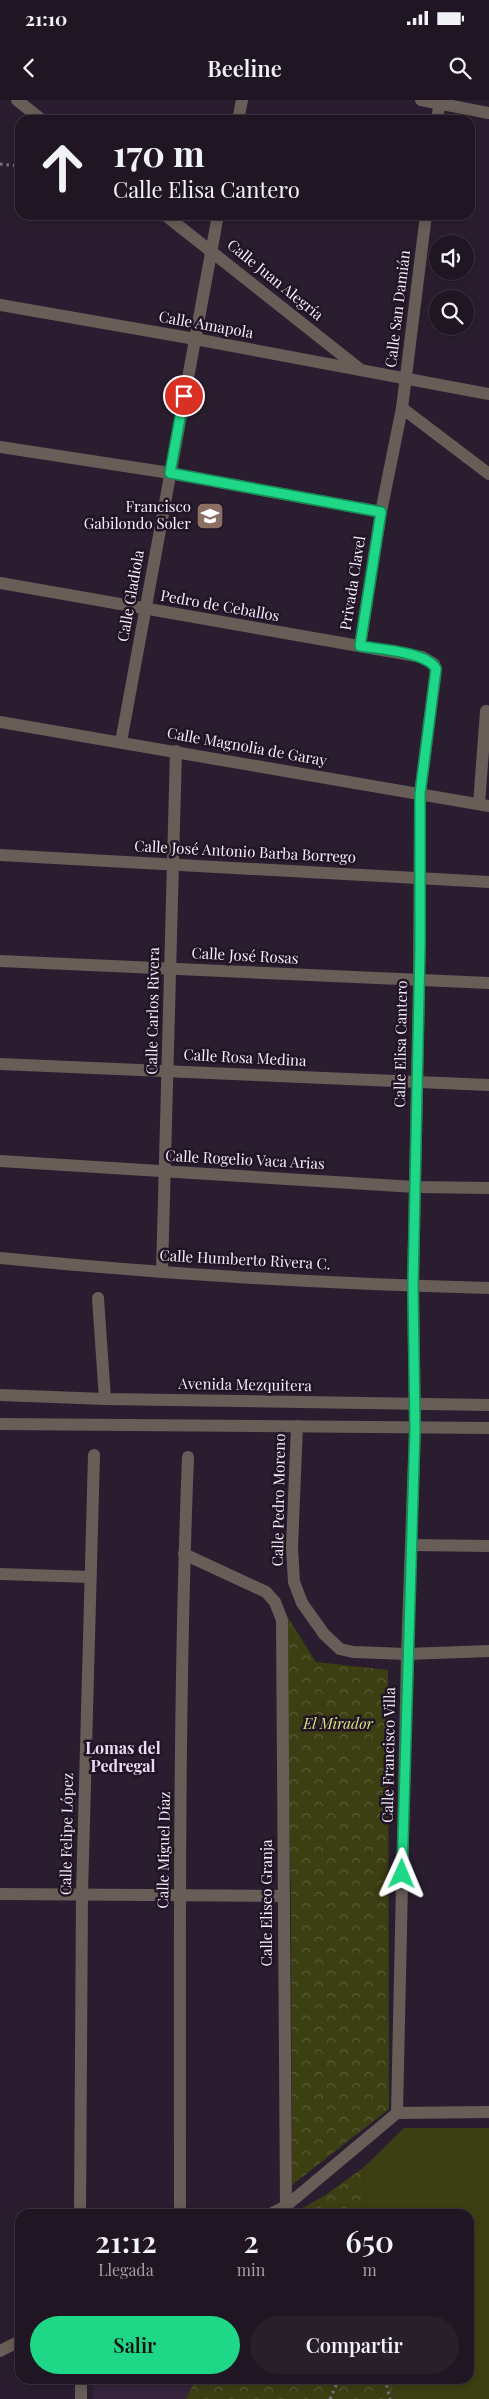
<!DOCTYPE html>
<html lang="es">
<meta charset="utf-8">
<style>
body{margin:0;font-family:"Playfair Display",serif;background:#281f2b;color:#f1f3f6;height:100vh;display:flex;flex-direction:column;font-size:19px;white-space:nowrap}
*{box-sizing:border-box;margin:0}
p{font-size:16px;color:#a29fa6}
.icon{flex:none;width:28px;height:28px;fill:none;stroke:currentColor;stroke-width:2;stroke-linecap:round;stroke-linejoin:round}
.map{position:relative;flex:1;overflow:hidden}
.panel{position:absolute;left:15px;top:2109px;width:459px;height:175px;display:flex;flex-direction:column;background:#201623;border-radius:15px;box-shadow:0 2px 8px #0003,0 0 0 1px #3d3541}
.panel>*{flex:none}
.top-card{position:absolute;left:15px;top:15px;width:460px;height:105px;border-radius:15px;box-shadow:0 2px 8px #0003,0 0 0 1px #3d3541;background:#201623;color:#f1f3f6;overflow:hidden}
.controls{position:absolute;left:429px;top:135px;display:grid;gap:10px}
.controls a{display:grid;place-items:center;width:45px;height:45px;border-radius:50%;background:#201623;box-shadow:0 2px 8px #0003,0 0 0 1px #3d3541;font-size:25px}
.pin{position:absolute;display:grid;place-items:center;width:42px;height:42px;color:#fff;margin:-21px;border:2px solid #fff;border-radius:50%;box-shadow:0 1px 5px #0007}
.me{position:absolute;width:55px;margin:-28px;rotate:1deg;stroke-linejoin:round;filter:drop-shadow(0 0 4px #0008)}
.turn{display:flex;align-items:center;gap:18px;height:105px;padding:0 15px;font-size:22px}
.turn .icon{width:65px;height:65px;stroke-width:2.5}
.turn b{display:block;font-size:35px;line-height:42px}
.eta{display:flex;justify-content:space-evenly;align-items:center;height:85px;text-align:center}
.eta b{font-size:30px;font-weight:600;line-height:35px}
.action{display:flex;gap:10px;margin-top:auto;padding:10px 15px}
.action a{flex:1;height:58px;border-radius:30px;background:#1ed887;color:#111;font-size:20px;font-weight:600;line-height:58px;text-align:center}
.action a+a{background:#281f2b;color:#f1f3f6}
.status{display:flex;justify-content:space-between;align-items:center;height:35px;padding:0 25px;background:#201623;direction:ltr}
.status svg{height:14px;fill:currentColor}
header{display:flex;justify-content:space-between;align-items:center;height:65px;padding:0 15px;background:#201623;font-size:22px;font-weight:600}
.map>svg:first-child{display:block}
.built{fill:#35243c}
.grass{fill:#3c3f12}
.park{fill:url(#park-crowns)}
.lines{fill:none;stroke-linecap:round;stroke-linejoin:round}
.path{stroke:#7b7080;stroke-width:3;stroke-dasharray:2.5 4;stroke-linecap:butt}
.minor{stroke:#685d57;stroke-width:12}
.route-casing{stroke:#148c58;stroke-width:12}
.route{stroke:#1ed887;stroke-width:9}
.labels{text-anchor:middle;stroke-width:5;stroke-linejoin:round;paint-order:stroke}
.street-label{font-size:15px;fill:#f6edfa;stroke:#201425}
.poi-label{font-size:15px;fill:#f6edfa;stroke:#201425;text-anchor:end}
.park-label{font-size:15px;font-style:italic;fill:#d9e47d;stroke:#201425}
.neighbourhood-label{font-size:16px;font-weight:bold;fill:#ecdaf4;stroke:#201425}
</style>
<div class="status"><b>21:10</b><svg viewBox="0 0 49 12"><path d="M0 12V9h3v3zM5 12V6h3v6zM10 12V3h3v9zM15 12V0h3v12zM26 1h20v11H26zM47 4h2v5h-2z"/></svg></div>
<header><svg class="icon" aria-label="back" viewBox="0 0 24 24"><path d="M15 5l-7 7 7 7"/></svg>Beeline<svg class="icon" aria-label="search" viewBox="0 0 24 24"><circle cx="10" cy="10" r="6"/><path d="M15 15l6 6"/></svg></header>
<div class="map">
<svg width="489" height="2299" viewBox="0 0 489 2299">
<defs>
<pattern id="park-crowns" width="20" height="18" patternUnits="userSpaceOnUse" patternTransform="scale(1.25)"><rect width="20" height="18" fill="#3c3f12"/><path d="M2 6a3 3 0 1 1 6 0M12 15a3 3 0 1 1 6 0" fill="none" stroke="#595b35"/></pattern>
</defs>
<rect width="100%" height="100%" fill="#2a1d2f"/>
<!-- built -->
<polygon class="built" points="93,2279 196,2279 186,2299 93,2299"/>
<!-- grass -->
<polygon class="grass" points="404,2028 489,2028 489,2299 397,2299 390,2279 469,2279 469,2114 367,2114 363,2068"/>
<!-- park -->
<g class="park">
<polygon points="285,1513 316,1562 388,1570 389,2009 292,2085 291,1799"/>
<polygon points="363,2068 367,2114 292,2114 324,2096"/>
<polygon points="196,2279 390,2279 397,2299 186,2299"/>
</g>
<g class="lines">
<!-- path -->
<g class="path">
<polyline points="0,64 20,66"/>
<polyline points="385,2279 390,2299"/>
<polyline points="330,2299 339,2279"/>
</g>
<!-- minor -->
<g class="minor">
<polyline points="17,0 42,20"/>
<polyline points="421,0 489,13"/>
<polyline points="238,20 242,0"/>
<polyline points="437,20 440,0"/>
<polyline points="165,115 361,270"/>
<polyline points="0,205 195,239 489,294"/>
<polyline points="402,308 489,374"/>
<polyline points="0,347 170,373 381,412"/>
<polyline points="0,483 422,557 434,564 436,569 420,694 419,881 413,1186 415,1328 407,1554 397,2013"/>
<polyline points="360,546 381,412 402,308 426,115"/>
<polyline points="0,622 489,706"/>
<polyline points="121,642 218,115"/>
<polyline points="479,704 486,611"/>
<polyline points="0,755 489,782"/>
<polyline points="0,861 489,883"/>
<polyline points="0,964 489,985"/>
<polyline points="0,1061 415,1087 489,1088"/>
<path d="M0 1158C162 1174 326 1184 489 1188"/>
<polyline points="162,1172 176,651"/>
<polyline points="98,1198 105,1299"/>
<polyline points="0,1295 105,1299 489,1305"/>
<polyline points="0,1324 489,1328"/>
<polyline points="297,1326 292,1447 294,1482 302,1503 324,1534 340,1549 353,1552 407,1554 489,1551"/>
<polyline points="411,1445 489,1446"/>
<polyline points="184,1454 266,1492 275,1502 282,1520 286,2106"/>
<polyline points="0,1474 90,1477"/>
<polyline points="0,1794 284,1796"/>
<polyline points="80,2114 82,1794 94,1355"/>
<path d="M180 2114C180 1861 178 1609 188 1357"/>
<polyline points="270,2114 286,2106 397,2013 489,2012"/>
<polyline points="0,2251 20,2241"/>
<polyline points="81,2279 81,2299"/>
</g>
</g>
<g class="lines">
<defs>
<path id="route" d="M184 296 170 373 381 412 360 546C378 549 428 552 436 569L420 694V846L413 1186 415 1328 402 1774"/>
</defs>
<!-- route casing -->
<use href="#route" class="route-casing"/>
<!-- route -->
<use href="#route" class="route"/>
</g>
<!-- icons -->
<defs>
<symbol id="school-square" viewBox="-11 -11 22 22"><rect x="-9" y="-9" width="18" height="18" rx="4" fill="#8d6e63" stroke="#201425"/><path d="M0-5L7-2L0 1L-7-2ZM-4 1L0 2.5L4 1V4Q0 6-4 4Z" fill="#fff"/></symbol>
</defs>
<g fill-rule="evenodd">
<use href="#school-square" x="194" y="400" width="32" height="32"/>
</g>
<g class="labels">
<!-- street labels -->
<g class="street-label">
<text transform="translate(275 180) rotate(39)" y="5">Calle Juan Alegría</text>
<text transform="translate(398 209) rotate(-83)" y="5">Calle San Damián</text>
<text transform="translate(206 225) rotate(10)" y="5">Calle Amapola</text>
<text transform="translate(353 483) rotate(-81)" y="5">Privada Clavel</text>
<text transform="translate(131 496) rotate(-80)" y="5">Calle Gladiola</text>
<text transform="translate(220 506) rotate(10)" y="5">Pedro de Ceballos</text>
<text transform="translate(247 647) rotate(10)" y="5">Calle Magnolia de Garay</text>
<text transform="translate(245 752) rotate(3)" y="5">Calle José Antonio Barba Borrego</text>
<text transform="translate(245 856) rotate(3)" y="5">Calle José Rosas</text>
<text transform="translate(153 911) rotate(-89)" y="5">Calle Carlos Rivera</text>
<text transform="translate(401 944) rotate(-89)" y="5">Calle Elisa Cantero</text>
<text transform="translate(245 958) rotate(3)" y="5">Calle Rosa Medina</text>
<text transform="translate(245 1060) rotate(3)" y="5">Calle Rogelio Vaca Arias</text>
<text transform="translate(245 1160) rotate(3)" y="5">Calle Humberto Rivera C.</text>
<text transform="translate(245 1285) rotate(1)" y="5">Avenida Mezquitera</text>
<text transform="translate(279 1400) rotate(-89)" y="5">Calle Pedro Moreno</text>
<text transform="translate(389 1655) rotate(-89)" y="5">Calle Francisco Villa</text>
<text transform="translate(67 1734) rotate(-89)" y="5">Calle Felipe López</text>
<text transform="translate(164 1750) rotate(-89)" y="5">Calle Miguel Díaz</text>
<text transform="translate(267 1803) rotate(-90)" y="5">Calle Eliseo Granja</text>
</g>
<!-- poi labels -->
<g class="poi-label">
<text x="191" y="412">Francisco<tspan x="191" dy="17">Gabilondo Soler</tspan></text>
</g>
<!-- park labels -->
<g class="park-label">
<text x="338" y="1629">El Mirador</text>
</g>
<!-- neighbourhood labels -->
<g class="neighbourhood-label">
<text x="123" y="1654">Lomas del<tspan x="123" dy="18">Pedregal</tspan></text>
</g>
</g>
</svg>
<div class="controls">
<a><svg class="icon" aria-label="sound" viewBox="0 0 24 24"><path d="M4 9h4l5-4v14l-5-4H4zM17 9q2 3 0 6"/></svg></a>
<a><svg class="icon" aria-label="search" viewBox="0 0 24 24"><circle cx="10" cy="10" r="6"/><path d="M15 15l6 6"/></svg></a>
</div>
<div class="pin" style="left:184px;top:296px;background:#d93025"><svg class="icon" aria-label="arrive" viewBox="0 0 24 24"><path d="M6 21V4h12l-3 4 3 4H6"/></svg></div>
<svg class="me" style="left:402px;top:1774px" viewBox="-20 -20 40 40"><path d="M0-17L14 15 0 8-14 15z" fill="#1ed887" stroke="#fff" stroke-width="4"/></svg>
<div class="top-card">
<div class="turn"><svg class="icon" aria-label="ahead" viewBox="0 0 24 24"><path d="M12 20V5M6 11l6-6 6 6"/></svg><div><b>170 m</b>Calle Elisa Cantero</div></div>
</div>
<section class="panel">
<div class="eta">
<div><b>21:12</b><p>Llegada</p></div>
<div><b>2</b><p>min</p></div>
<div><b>650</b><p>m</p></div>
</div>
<div class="action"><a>Salir</a><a>Compartir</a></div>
</section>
</div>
